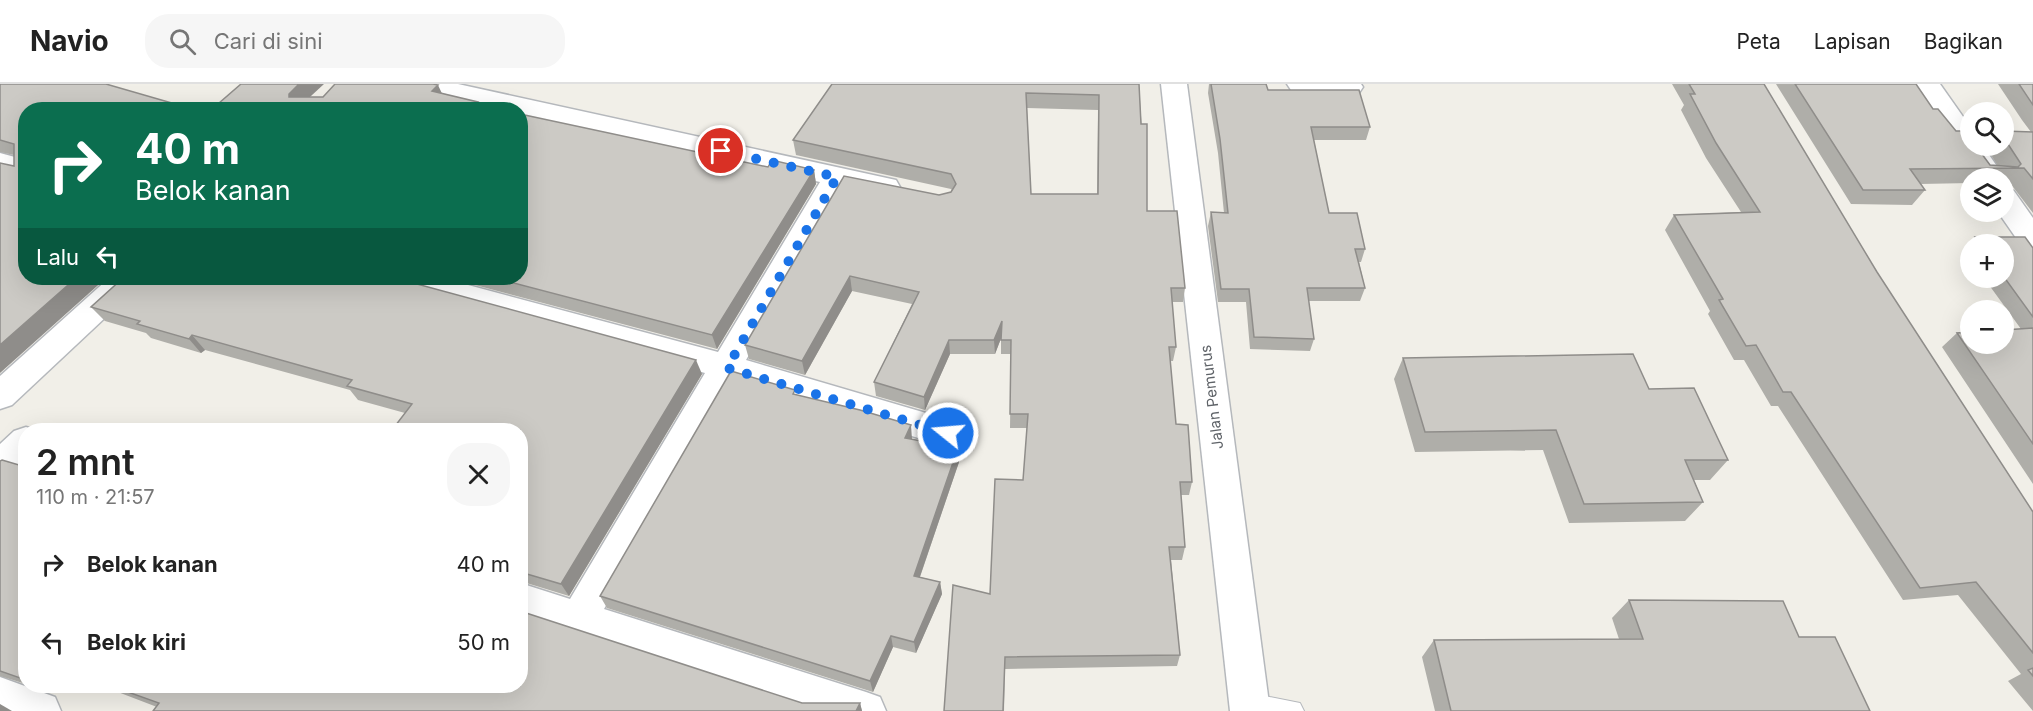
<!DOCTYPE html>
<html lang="id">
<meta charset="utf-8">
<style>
body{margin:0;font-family:Inter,sans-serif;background:#f6f6f6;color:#222;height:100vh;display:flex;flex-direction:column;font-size:22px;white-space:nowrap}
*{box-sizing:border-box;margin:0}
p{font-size:20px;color:#767676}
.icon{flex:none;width:33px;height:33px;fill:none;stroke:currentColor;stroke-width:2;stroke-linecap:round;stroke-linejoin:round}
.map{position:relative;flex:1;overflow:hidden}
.sheet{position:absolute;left:18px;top:339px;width:510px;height:270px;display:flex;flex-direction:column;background:#fff;border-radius:24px;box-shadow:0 6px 24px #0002}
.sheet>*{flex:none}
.banner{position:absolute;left:18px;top:18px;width:510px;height:183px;border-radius:24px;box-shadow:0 6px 24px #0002;background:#0b6e4f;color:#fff;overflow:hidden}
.buttons{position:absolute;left:1960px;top:18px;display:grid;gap:12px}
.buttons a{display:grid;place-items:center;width:54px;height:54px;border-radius:50%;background:#fff;box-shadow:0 6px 24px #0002;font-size:30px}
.pin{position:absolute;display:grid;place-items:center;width:51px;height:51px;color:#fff;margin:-26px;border:3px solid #fff;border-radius:50%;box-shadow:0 2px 6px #0007}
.me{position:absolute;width:66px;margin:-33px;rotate:287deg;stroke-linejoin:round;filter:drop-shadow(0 0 4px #0008)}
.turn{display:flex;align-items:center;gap:21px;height:126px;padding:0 18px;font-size:27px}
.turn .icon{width:78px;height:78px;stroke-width:2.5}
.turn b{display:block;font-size:42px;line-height:51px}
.then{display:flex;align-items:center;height:57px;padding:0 18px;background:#0003;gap:12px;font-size:22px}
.round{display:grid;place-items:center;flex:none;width:63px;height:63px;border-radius:24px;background:#f6f6f6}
.overview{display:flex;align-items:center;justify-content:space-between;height:102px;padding:0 18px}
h1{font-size:36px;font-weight:600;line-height:45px}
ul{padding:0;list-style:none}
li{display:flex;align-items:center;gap:18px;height:78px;padding:0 18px}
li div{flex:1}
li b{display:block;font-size:22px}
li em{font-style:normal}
header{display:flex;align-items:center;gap:36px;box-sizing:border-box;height:84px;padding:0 30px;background:#fff;border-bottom:2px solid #e0e0e0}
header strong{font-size:28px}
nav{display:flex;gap:33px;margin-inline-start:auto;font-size:21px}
.search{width:420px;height:54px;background:#f6f6f6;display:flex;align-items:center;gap:15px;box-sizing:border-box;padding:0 21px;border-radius:24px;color:#767676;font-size:22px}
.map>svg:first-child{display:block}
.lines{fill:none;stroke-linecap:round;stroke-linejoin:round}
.service-casing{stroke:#b5b8bc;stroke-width:2}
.minor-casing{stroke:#b5b8bc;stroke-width:3}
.tertiary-casing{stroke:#b5b8bc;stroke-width:3}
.service{fill:#fff;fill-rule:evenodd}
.minor{fill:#fff;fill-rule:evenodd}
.tertiary{fill:#fff;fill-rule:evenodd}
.wall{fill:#afaea9;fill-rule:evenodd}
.shaded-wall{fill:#8f8d8a}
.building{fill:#cccac5;stroke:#8f8d8a;stroke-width:1.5;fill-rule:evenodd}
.route{stroke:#1a73e8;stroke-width:10;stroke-dasharray:0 18}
.labels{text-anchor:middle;stroke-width:4.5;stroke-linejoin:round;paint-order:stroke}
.street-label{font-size:15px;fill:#5f6368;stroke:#fff}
</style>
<header>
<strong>Navio</strong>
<div class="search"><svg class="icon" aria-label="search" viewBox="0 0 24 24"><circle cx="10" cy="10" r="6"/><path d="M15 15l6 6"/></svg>Cari di sini</div>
<nav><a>Peta</a><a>Lapisan</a><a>Bagikan</a></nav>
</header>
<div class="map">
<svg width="2033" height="627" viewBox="0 0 2033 627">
<rect width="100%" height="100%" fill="#f1efe8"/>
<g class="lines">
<defs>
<polygon id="service" points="1249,609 1300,619 1304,627 1240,627 1237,620 1241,612"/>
<g id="minor">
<polygon points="407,0 458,0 896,96 900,103 896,110 886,113 845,104 746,276 960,339 965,349 960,359 948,363 734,298 604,525 866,608 880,613 886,627 807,627 520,533 520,499 570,515 705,289 402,205 391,202 387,194 442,194 718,268 820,98 520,31 520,26 497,26 420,8 411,6"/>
<path d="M1287 0H1361L1363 3 1359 9C1339 14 1311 11 1291 6Z"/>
<polygon points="1914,0 1940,0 1971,44 1971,62 1983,62 2005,94 2004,96 1977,94"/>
<polygon points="0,69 26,76 26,95 0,88"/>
<polygon points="2004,104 2014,107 2033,134 2033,168 2023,164 1998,128 2004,128"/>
<polygon points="109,194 143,194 139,202 12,321 0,325 0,292"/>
<polygon points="26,343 36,346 26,346 26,379 12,392 0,396 0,360 14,347"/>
<polygon points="0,593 55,613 61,627 0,627"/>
</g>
<polygon id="tertiary" points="1161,0 1187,0 1270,627 1230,627"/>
</defs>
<!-- service casing -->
<use href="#service" class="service-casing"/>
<!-- minor casing -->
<use href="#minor" class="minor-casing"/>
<!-- tertiary casing -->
<use href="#tertiary" class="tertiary-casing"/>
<!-- service -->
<use href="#service" class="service"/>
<!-- minor -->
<use href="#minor" class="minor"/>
<!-- tertiary -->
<use href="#tertiary" class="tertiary"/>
</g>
<!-- wall -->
<g class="wall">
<polygon points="0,0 106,0 14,82 14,71 0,68"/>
<path d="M832 0H1139L1147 127 1185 204 1183 218H1172L1176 263 1173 277H1170L1176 340 1192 398 1189 411H1181L1185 463 1182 476H1171L1180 571 1177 582 1005 585 1004 627H944L990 510 1023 396 1027 344H1010L1011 270H1001V254L995 270H950L925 326 876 312 874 298 912 220 852 207 805 291 749 275 745 261 939 111 951 108 952 106 951 105 796 71 793 56ZM1027 24 1098 26 1097 110H1031Z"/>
<polygon points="1209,0 1266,0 1268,6 1370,43 1366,56 1314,56 1329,129 1365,165 1361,178 1359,178 1365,204 1360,217 1308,217 1314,255 1310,267 1250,265 1246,218 1218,218 1208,142 1211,128 1224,129 1218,69 1208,9"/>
<polygon points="1672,0 1764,0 1877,188 2033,428 2033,627 2008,597 2021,590 1958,511 1903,516 1778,322 1771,322 1744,276 1734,276 1708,230 1710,227 1665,146 1674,131 1741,128 1706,74 1681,26 1684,21"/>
<polygon points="1776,0 1916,0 1933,25 1990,81 1998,82 1986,63 1987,62 2004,62 2004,47 2031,48 2022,36 1998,0 2033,0 2033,129 2010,99 2004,99 2004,94 1971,94 1971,99 1920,100 1925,106 1912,121 1851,120"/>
<polygon points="768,83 814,86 816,100 717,265 449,194 520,194"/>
<polygon points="1975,153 2033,164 2033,400 1942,263 1957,249 2021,245 1984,194 2004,194 2004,160 1971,160 1971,176 1964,166"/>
<polygon points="91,223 702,290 569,512 520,497 520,346 405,329 358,316 350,306 205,266 201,269 151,254 146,249 105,237"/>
<polygon points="1403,274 1728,376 1710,396 1694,396 1703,418 1685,437 1569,439 1543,366 1415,368 1394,295"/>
<polygon points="796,311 912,355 958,364 959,378 920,493 940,498 942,510 916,569 893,563 873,608 607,524 600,512"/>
<polygon points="0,377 26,383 26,600 0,592"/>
<polygon points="1629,516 1799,553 1870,627 1435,627 1422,573 1434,556 1619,555 1612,534"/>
<polygon points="94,602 520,602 802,619 860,619 862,627 153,627 157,623 110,605 108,607"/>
</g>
<!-- shaded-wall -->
<g class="shaded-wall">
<polygon points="299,0 324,0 298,24 289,13 289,10"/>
<polygon points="438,1 445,16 432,7"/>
<polygon points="814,86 816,100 717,265 712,251"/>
<polygon points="850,192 852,207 805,291 802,277"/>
<polygon points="76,194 106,194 0,289 0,261"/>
<polygon points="1002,237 1002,252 995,270 994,256"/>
<polygon points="192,251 205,266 201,269 189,255"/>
<polygon points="949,256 950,270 925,326 924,313"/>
<polygon points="696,276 702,290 569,512 561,500"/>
<polygon points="911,341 912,355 907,367 905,354"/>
<polygon points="958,364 959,378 916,504 914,492"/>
<polygon points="940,498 942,510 916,569 914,558"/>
<polygon points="891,552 893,563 873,608 870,597"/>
<polygon points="26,588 26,597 20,594"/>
<polygon points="33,602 42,602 39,605"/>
<polygon points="98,602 104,602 110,605 108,607"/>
<polygon points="860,619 862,627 856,627"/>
<polygon points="0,620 12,627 0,627"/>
</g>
<!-- building -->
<g class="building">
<polygon points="0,0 106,0 196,26 26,26 26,194 76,194 0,261 0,79 14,82 14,60 0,56"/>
<polygon points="241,0 299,0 289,10 289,13 323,13 335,0 433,0 438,1 432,7 478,18 476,20 500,26 211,26"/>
<path d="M832 0H1139L1141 40H1147V127H1177L1185 204H1171L1176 263H1169L1176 340 1188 341 1192 398H1180L1185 463H1169L1180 571 1005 573 1003 627H944L953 501 990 510 995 395 1023 396 1028 330H1010L1011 256H1001L1002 237 994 256H949L924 313 874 298 919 208 850 192 802 277 745 261 844 92 939 111 951 108 956 100 951 90 793 56ZM1026 9 1099 11 1098 110H1031Z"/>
<polygon points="1211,0 1266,0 1268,6 1359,6 1370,43 1311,43 1329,129 1357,129 1365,165 1355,165 1365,204 1307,204 1314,255 1254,253 1249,205 1221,205 1211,128 1228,129 1220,55"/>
<polygon points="1689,0 1764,0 1877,188 2033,428 2033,569 1976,498 1920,504 1791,308 1783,308 1756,261 1746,262 1719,216 1723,215 1674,131 1760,128 1716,59 1690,10 1695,10"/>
<polygon points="1795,0 1916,0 1933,25 1938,25 1956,47 1966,47 1971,54 1971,62 1976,62 1990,81 2018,83 2021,80 2004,54 2004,47 2033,48 2033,95 2024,84 1910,85 1925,106 1863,106"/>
<polygon points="2019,0 2033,0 2033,21"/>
<polygon points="520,30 768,83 772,76 814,86 712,251 495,194 520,194"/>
<polygon points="1975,153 2025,153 2033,164 2033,233 2004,193 2004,160 1980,160"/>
<polygon points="123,194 395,194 696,276 561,500 520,488 520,346 392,346 412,320 347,302 352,296 192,251 189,255 137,240 140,237 91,223"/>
<polygon points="2033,244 2033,360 1957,249 1971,248 1971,260 2004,260 2004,246"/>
<polygon points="1633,270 1649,305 1694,304 1728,376 1685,376 1703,418 1584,420 1556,346 1425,348 1403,274"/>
<polygon points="731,287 795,306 793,310 860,326 911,341 905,354 958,364 914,492 940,498 914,558 891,552 870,597 600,512"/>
<polygon points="2,376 26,383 26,588 20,594 0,587 0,377"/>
<polygon points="1629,516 1783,517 1799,553 1835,553 1870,627 1451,627 1434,556 1643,555"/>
<polygon points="520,527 802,619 860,619 856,627 153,627 159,619 111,602 520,602"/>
<polygon points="2033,584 2033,592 2028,586"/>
</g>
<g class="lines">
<!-- route -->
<polyline class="route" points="721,67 837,93 727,284 948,349"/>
</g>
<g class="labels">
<!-- street labels -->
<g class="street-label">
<text transform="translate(1212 313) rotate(-97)" y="5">Jalan Pemurus</text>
</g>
</g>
</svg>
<div class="buttons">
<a><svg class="icon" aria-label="search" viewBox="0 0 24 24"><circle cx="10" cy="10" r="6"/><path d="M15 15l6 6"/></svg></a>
<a><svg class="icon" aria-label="layers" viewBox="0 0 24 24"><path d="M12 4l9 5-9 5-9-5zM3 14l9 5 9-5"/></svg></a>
<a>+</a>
<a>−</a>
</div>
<div class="pin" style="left:721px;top:67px;background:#d93025"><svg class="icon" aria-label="arrive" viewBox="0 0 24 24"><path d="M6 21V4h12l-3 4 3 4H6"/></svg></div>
<svg class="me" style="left:948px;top:349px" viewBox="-20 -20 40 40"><circle r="17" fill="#1a73e8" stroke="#fff" stroke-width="3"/><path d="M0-11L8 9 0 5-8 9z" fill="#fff"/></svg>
<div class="banner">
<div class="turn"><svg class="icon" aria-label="right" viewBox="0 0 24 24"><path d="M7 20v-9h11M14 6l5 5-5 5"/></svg><div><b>40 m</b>Belok kanan</div></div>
<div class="then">Lalu<svg class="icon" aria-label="left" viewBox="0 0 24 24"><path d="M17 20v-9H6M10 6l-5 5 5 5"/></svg></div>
</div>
<section class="sheet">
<div class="overview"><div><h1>2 mnt</h1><p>110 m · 21:57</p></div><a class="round"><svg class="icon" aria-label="close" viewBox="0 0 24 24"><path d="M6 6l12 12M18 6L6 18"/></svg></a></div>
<ul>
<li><svg class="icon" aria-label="right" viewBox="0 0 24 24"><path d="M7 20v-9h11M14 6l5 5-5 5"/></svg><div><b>Belok kanan</b></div><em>40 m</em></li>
<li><svg class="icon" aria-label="left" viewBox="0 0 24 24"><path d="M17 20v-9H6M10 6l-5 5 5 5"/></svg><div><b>Belok kiri</b></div><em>50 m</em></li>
</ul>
</section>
</div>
